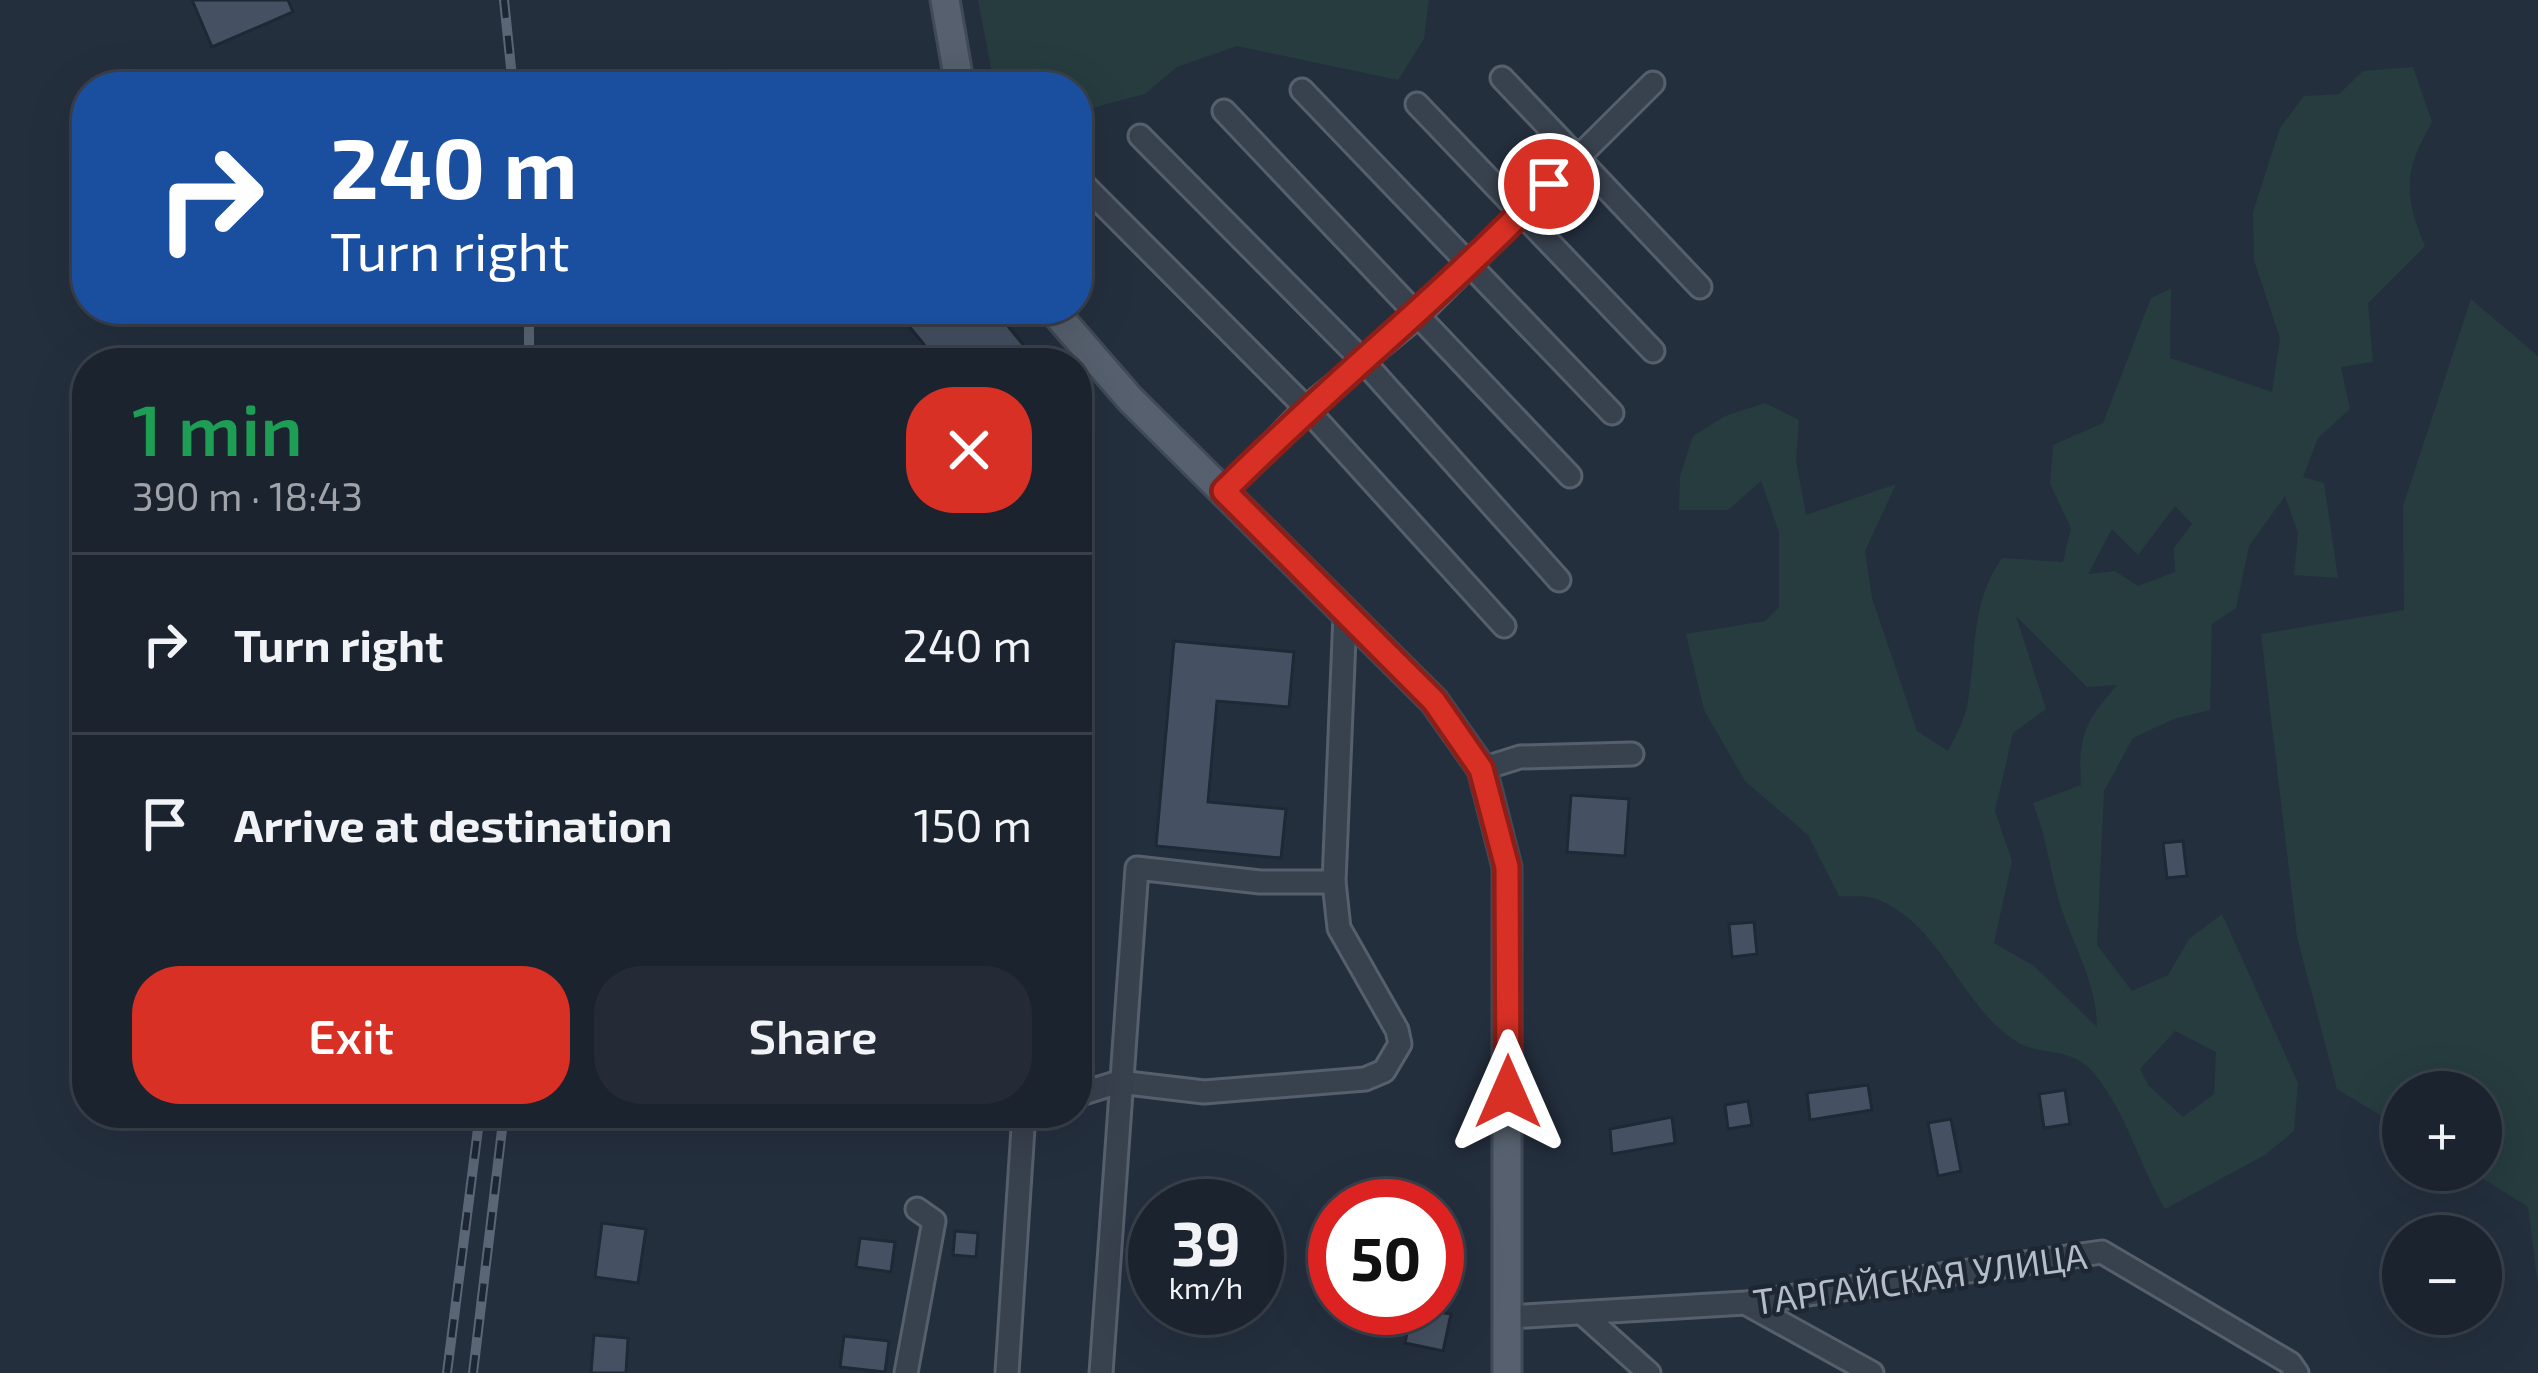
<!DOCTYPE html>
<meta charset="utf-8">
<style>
body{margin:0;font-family:"Exo 2",sans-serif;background:#242b36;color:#f1f3f6;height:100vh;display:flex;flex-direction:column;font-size:45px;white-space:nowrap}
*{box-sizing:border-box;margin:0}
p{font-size:39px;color:#a0a4aa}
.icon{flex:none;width:66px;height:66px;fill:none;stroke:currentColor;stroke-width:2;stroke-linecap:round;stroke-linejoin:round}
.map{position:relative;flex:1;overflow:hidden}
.drawer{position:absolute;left:72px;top:348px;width:1020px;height:780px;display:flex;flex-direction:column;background:#1b232e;border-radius:48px;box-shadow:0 12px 48px #0002,0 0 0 3px #39404a}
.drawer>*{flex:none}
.guide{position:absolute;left:72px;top:72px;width:1020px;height:252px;border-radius:48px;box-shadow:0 12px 48px #0002,0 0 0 3px #39404a;background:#1a4fa0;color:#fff;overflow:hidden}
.buttons{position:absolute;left:2382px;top:1071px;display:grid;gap:24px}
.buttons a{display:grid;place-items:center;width:120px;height:120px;border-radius:50%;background:#1b232e;box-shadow:0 12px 48px #0002,0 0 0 3px #39404a;font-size:60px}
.speed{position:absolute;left:1128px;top:1179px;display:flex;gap:24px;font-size:60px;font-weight:700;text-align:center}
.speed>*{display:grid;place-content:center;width:156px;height:156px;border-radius:50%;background:#1b232e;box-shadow:0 12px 48px #0002,0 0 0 3px #39404a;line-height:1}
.speed small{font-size:30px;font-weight:400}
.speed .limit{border:18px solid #d22;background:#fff;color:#111}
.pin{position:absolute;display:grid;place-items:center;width:102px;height:102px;color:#fff;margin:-51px;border:6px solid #fff;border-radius:50%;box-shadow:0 3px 12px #0007}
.me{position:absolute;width:132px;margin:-66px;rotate:0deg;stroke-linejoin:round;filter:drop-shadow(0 0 9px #0008)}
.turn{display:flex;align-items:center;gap:42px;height:252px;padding:0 60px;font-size:54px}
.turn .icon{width:156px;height:156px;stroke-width:2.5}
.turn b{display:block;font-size:84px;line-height:102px}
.round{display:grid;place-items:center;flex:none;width:126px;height:126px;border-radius:48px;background:#242b36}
.head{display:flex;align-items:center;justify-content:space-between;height:204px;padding:0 60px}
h1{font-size:72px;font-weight:600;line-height:90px;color:#1e9e55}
.primary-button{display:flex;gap:24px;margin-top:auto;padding:24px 60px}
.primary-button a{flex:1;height:138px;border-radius:48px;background:#d93025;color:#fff;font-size:48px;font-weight:600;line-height:138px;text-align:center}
.primary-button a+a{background:#242b36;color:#f1f3f6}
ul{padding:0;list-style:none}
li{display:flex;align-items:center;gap:36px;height:180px;padding:0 60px;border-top:3px solid #39404a}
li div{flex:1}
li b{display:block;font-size:45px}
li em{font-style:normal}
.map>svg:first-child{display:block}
.green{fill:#263c3f;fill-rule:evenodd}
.building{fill:#455162;stroke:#1f2835;stroke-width:3}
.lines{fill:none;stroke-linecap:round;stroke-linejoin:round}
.minor-casing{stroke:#565f6c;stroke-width:27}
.major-casing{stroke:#414a57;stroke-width:33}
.minor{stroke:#38414e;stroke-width:21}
.major{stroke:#56606e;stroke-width:27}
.rail-casing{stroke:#5a6575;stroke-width:10}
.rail{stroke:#1d2633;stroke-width:6;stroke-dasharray:18;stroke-linecap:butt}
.route-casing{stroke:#8d1f18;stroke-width:30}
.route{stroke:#d93025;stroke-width:21}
.labels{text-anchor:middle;stroke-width:9;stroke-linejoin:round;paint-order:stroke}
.street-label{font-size:36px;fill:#b4bcc9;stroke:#1d2633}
</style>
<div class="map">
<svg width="2538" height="1373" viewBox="0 0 2538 1373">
<rect width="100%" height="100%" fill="#242f3e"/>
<!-- green -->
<g class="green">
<polygon points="978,0 1429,0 1424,39 1398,80 1237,46 1177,67 1145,94 1077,112 1077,87 1014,87 992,73"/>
<path d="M2413 67 2432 122C2404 171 2403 193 2425 246L2368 303 2373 362 2341 367 2350 409 2318 438 2303 477 2324 483 2338 578 2294 575 2298 533 2285 496 2249 546 2236 608 2212 624 2210 710 2174 719 2133 738 2104 791 2097 945 2132 991 2168 975 2189 939 2222 914 2298 1083 2294 1131 2265 1155 2165 1209C2138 1163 2127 1112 2092 1071 2071 1047 2038 1055 2017 1042 1960 1006 1941 923 1876 899 1866 895 1850 897 1839 896L1808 835 1745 781 1704 710 1686 634 1765 621 1779 607V532L1761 481 1728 510H1679L1680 476 1693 436 1725 416 1765 403 1799 420 1796 460 1806 515 1896 484 1865 551 1872 598 1917 731 1948 751C1955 737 1964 721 1967 706 1978 652 1968 608 2002 558L2063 562 2071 528 2050 484 2053 445 2103 423 2151 298 2171 289 2170 358 2272 392 2280 338 2254 260 2253 212 2280 128 2304 96 2339 94 2363 71ZM2175 506 2192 524 2174 548 2175 572 2138 586 2115 571 2088 574 2112 529 2138 555ZM2016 616 2087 687 2117 685C2085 722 2078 735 2081 785L2033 803C2045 834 2049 862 2057 894 2069 939 2097 980 2097 1027L2034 966 1994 943 2012 861 1995 811 2013 733 2046 709ZM2175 1031 2216 1052 2214 1094 2183 1117 2148 1085 2140 1069Z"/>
<polygon points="2471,299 2538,356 2538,1287 2528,1207 2469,1170 2481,1170 2481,1092 2403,1092 2403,1129 2337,1089 2297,937 2261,634 2404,610 2403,506"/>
</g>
<!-- building -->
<g class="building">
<polygon points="192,0 288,0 293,12 212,47"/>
<polygon points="727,70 731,87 680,87 679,81"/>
<polygon points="895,309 994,309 1038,363 939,363"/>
<polygon points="1174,641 1294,652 1289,707 1217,701 1208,802 1286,809 1281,858 1156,846"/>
<polygon points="1571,795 1629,799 1625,856 1567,852"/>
<polygon points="2183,841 2187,876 2167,878 2163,843"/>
<polygon points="1754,922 1757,954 1732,957 1729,924"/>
<polygon points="1868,1085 1872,1110 1810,1120 1807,1093"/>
<polygon points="2065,1090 2070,1124 2044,1128 2039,1094"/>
<polygon points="1748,1101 1752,1125 1728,1129 1725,1105"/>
<polygon points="1672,1117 1675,1143 1612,1154 1610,1129"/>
<polygon points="1951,1119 1961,1171 1938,1176 1928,1123"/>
<polygon points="602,1223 646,1229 638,1283 595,1277"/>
<polygon points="955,1231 978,1233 976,1257 953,1255"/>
<polygon points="860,1238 895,1242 891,1272 856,1267"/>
<polygon points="1412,1308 1451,1314 1443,1351 1405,1343"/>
<polygon points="594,1335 628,1338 626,1373 591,1373"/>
<polygon points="844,1336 889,1341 885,1372 840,1367"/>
</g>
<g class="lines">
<defs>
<g id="minor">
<polyline points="1502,78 1700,287"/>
<polyline points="1302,90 1612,413"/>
<polyline points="1417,104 1653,351"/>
<polyline points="1224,111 1570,476"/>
<polyline points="1140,136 1364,362 1559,580"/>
<polyline points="1077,178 1306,408 1504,626"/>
<polyline points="1224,492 1306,408 1418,316 1653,83"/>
<polyline points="1482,769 1520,757 1632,754"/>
<polyline points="1077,1095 1119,1082 1204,1092 1365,1079 1384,1071 1400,1044 1397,1030 1339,928 1334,882"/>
<polyline points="1747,1304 1872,1373"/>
<polyline points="1583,1314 1649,1373"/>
<polyline points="1509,1317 1745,1303 2102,1252 2290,1363 2297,1373"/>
<polyline points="906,1373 934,1221 917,1209"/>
<polyline points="1007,1373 1024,1113"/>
<polyline points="1101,1373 1137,868 1260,882 1334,882 1345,614"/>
</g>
<g id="major">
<polyline points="945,0 960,87"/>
<polyline points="1052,309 1130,399 1434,701 1482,769 1507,867 1507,1373"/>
</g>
</defs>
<!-- minor casing -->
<use href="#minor" class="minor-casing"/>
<!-- major casing -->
<use href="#major" class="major-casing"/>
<!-- minor -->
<use href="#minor" class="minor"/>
<!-- major -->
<use href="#major" class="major"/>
<defs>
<g id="rail">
<polyline points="504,0 513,87"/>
<polyline points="529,309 529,363"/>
<polyline points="447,1373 480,1113"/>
<polyline points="473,1373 504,1113"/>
</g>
</defs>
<!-- rail casing -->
<use href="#rail" class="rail-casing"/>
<!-- rail -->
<use href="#rail" class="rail"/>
</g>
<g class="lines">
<defs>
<path id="route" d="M1508 1092 1507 867 1481 769 1434 701 1224 491C1329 385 1446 293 1549 184"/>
</defs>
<!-- route casing -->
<use href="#route" class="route-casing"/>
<!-- route -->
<use href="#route" class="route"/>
</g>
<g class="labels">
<!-- street labels -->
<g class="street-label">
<text transform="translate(1920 1279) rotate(-8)" y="13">ТАРГАЙСКАЯ УЛИЦА</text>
</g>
</g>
</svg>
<div class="buttons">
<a>+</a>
<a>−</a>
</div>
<div class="speed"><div>39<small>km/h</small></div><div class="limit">50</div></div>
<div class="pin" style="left:1549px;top:184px;background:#d93025"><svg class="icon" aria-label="arrive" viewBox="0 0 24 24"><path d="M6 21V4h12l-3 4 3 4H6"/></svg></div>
<svg class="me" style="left:1508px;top:1092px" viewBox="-20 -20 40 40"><path d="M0-17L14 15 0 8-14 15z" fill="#d93025" stroke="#fff" stroke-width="4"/></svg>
<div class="guide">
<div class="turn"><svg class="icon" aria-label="right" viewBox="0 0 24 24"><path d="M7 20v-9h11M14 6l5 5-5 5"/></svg><div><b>240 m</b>Turn right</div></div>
</div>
<section class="drawer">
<div class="head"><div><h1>1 min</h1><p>390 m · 18:43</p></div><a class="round" style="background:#d93025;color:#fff"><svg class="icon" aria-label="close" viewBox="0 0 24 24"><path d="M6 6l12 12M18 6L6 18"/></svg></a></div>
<ul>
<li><svg class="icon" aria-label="right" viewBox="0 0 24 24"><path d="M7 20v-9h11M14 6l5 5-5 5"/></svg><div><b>Turn right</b></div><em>240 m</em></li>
<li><svg class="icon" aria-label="arrive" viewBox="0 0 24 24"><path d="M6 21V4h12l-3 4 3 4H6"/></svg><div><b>Arrive at destination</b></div><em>150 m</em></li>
</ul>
<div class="primary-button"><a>Exit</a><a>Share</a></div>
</section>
</div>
